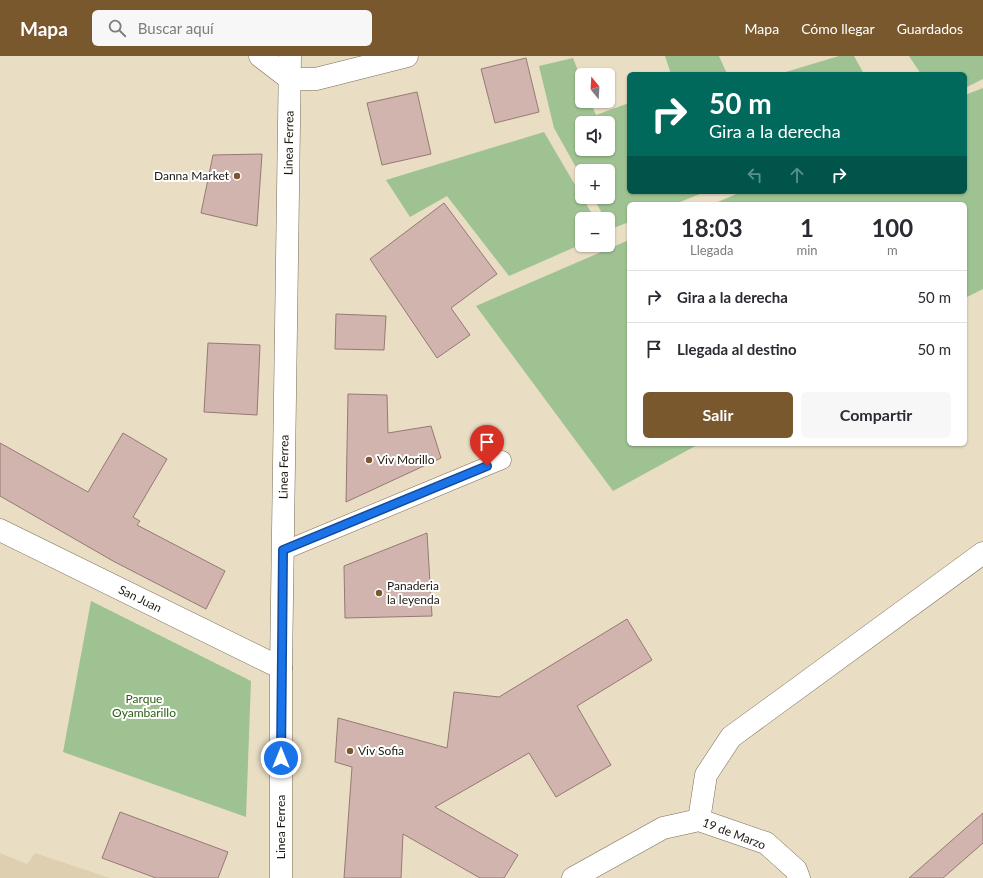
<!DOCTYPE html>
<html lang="es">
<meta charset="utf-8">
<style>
body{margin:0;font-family:Lato,sans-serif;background:#f7f7f7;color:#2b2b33;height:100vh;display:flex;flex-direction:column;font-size:15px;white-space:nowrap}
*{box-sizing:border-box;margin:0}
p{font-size:13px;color:#7c7c81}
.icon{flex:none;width:22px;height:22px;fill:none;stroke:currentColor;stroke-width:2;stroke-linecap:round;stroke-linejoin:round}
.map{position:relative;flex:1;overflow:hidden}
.sheet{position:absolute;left:627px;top:146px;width:340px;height:244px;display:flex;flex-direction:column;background:#fff;border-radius:6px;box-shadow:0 1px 3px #0004}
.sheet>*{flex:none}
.top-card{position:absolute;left:627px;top:16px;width:340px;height:122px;border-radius:6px;box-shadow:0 1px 3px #0004;background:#00695c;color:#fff;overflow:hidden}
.needle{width:26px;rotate:342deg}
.fabs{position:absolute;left:575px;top:12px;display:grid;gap:8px}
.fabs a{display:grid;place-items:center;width:40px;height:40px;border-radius:6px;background:#fff;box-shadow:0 1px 3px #0004;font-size:20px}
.pin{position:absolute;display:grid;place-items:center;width:34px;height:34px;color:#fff;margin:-41px -17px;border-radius:50% 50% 50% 0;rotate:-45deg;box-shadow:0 0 4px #0007}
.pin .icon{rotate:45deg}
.me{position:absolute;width:44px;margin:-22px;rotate:0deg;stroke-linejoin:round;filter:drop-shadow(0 0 3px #0008)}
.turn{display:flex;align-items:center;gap:14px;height:84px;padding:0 16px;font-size:18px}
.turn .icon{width:52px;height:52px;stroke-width:2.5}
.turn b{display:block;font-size:28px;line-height:34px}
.lanes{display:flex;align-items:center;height:38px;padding:0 16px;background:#0003;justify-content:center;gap:20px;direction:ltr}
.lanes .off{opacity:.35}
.eta{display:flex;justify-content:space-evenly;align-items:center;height:68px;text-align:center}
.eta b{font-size:24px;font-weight:700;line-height:28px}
.primary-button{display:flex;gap:8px;margin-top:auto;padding:8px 16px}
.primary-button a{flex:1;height:46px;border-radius:6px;background:#79582e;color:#fff;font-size:16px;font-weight:700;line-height:46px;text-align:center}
.primary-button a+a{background:#f7f7f7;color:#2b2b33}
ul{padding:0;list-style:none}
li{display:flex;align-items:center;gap:12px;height:52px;padding:0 16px;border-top:1px solid #e1e1e2}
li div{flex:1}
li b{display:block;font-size:15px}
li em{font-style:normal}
header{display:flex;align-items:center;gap:24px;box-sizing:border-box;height:56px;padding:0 20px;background:#79582e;color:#fff}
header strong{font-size:19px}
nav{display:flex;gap:22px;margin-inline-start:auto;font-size:14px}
.search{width:280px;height:36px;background:#f7f7f7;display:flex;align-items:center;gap:10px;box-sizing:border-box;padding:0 14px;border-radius:6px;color:#7c7c81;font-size:15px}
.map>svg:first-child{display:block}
.built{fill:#decfb1}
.green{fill:#9fc292;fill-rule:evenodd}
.building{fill:#d1b4ad;stroke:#957a73}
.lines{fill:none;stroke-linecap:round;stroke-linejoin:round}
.lane-casing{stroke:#786d57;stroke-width:19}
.street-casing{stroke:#786d57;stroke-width:23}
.lane{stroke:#fff;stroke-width:18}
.street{stroke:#fff;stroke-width:22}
.route-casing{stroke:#114b97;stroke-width:10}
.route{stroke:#1a73e8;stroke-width:7}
.poi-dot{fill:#79582e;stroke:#fff;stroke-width:1.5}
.labels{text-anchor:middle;stroke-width:4;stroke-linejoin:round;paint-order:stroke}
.street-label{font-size:12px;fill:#1d1810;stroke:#fff}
.poi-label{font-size:12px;fill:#1d1810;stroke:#fff;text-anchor:start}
.park-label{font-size:12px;fill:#2b5c10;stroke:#fff}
</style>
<header>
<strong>Mapa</strong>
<div class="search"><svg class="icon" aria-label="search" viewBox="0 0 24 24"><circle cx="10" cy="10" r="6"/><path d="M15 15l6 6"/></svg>Buscar aquí</div>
<nav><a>Mapa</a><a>Cómo llegar</a><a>Guardados</a></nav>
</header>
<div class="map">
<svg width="983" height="822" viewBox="0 0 983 822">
<rect width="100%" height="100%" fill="#e9ddc4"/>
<!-- built -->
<polygon class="built" points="0,797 27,808 35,797 110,822 0,822"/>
<!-- green -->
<g class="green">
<polygon points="665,0 719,0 727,18 671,18"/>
<polygon points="839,0 854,0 864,18 779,18"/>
<polygon points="909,0 983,0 983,23 965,32 965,18 921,18"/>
<path d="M573 2 582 25V45H590L596 59 629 47V136H705L675 148H629V166L611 173 608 168V163H605L593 141H608V115H582V122L554 72 539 10ZM582 67H608V93H582Z"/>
<polygon points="983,32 983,233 965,242 965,148 713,148 741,136 965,136 965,39"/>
<polygon points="544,76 595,163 582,163 582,188 509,220 447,140 410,161 386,124"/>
<polygon points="629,184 629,388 699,388 613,435 476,250"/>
<polygon points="91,545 251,625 246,761 63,696"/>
</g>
<!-- building -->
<g class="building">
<polygon points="526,2 539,56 495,67 481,13"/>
<polygon points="417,36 431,98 382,109 367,47"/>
<polygon points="262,98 257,170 201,157 213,99"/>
<polygon points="444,147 497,218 451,252 470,279 437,302 370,203"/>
<polygon points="336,258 386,260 384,294 335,293"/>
<polygon points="208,287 260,289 257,359 204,356"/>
<polygon points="348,338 387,339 388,377 431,370 441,402 346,446"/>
<polygon points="123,377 167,403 133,461 140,465 137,469 225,515 206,553 113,505 0,440 0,387 88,436"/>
<polygon points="427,477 432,560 345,562 344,510"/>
<polygon points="627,563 652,604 577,650 611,709 556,741 529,697 435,751 518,799 504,822 480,822 403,778 401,822 344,822 352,711 335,706 338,662 447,692 454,636 499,641"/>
<polygon points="120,756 228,796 218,822 156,822 102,802"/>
<polygon points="983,757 983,787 943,822 909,822"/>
</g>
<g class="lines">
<defs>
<polyline id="lane" points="283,495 502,404"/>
<g id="street">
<polyline points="260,0 290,23"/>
<polyline points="290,23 316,23 407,0"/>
<polyline points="0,474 281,612"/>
<polyline points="699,764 706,719 731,681 983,497"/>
<polyline points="281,822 281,612 290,0"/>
<polyline points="573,822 663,772 699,764 766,787 796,814 799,822"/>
</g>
</defs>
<!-- lane casing -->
<use href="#lane" class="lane-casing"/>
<!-- street casing -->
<use href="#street" class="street-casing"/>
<!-- lane -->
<use href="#lane" class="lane"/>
<!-- street -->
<use href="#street" class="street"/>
</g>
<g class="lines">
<defs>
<polyline id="route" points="281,702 283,494 487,410"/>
</defs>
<!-- route casing -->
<use href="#route" class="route-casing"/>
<!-- route -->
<use href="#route" class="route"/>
</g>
<!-- markers -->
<g class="poi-dot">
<circle cx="237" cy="120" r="4"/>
<circle cx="369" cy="404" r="4"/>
<circle cx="379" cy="537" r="4"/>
<circle cx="350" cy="695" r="4"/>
</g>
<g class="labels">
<!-- street labels -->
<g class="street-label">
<text transform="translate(289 87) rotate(-89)" y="4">Linea Ferrea</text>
<text transform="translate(284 411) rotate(-89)" y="4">Linea Ferrea</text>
<text transform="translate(140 543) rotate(26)" y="4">San Juan</text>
<text transform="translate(281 771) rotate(-90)" y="4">Linea Ferrea</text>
<text transform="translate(734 778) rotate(21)" y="4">19 de Marzo</text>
</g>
<!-- poi labels -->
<g class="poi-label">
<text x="229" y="124" text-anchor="end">Danna Market</text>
<text x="377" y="408">Viv Morillo</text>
<text x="387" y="534">Panaderia<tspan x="387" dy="14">la leyenda</tspan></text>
<text x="358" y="699">Viv Sofia</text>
</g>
<!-- park labels -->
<g class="park-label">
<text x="144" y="647">Parque<tspan x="144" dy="14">Oyambarillo</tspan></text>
</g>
</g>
</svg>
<div class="fabs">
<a><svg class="needle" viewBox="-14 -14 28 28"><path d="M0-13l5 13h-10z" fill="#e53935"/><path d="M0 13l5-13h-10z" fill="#7c7c81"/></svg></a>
<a><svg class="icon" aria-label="sound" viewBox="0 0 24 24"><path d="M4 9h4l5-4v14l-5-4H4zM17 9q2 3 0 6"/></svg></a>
<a>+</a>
<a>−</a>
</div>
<div class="pin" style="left:487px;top:410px;background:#d93025"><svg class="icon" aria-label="arrive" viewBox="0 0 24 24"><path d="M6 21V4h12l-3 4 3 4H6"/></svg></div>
<svg class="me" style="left:281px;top:702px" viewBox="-20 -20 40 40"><circle r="17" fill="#1a73e8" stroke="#fff" stroke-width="3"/><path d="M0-11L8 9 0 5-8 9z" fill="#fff"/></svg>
<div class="top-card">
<div class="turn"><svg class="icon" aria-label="right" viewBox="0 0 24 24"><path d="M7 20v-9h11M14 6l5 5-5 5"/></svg><div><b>50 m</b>Gira a la derecha</div></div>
<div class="lanes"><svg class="icon off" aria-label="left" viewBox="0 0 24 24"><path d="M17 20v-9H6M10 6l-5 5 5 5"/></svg><svg class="icon off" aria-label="ahead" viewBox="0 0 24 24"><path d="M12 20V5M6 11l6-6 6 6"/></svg><svg class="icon" aria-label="right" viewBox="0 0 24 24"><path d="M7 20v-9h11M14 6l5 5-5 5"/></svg></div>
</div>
<section class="sheet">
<div class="eta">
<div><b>18:03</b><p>Llegada</p></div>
<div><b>1</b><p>min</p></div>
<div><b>100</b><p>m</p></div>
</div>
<ul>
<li><svg class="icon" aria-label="right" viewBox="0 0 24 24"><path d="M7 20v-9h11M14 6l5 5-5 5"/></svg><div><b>Gira a la derecha</b></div><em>50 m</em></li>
<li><svg class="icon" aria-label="arrive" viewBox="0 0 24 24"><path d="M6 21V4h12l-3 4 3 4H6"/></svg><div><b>Llegada al destino</b></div><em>50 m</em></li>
</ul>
<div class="primary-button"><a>Salir</a><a>Compartir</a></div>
</section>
</div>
